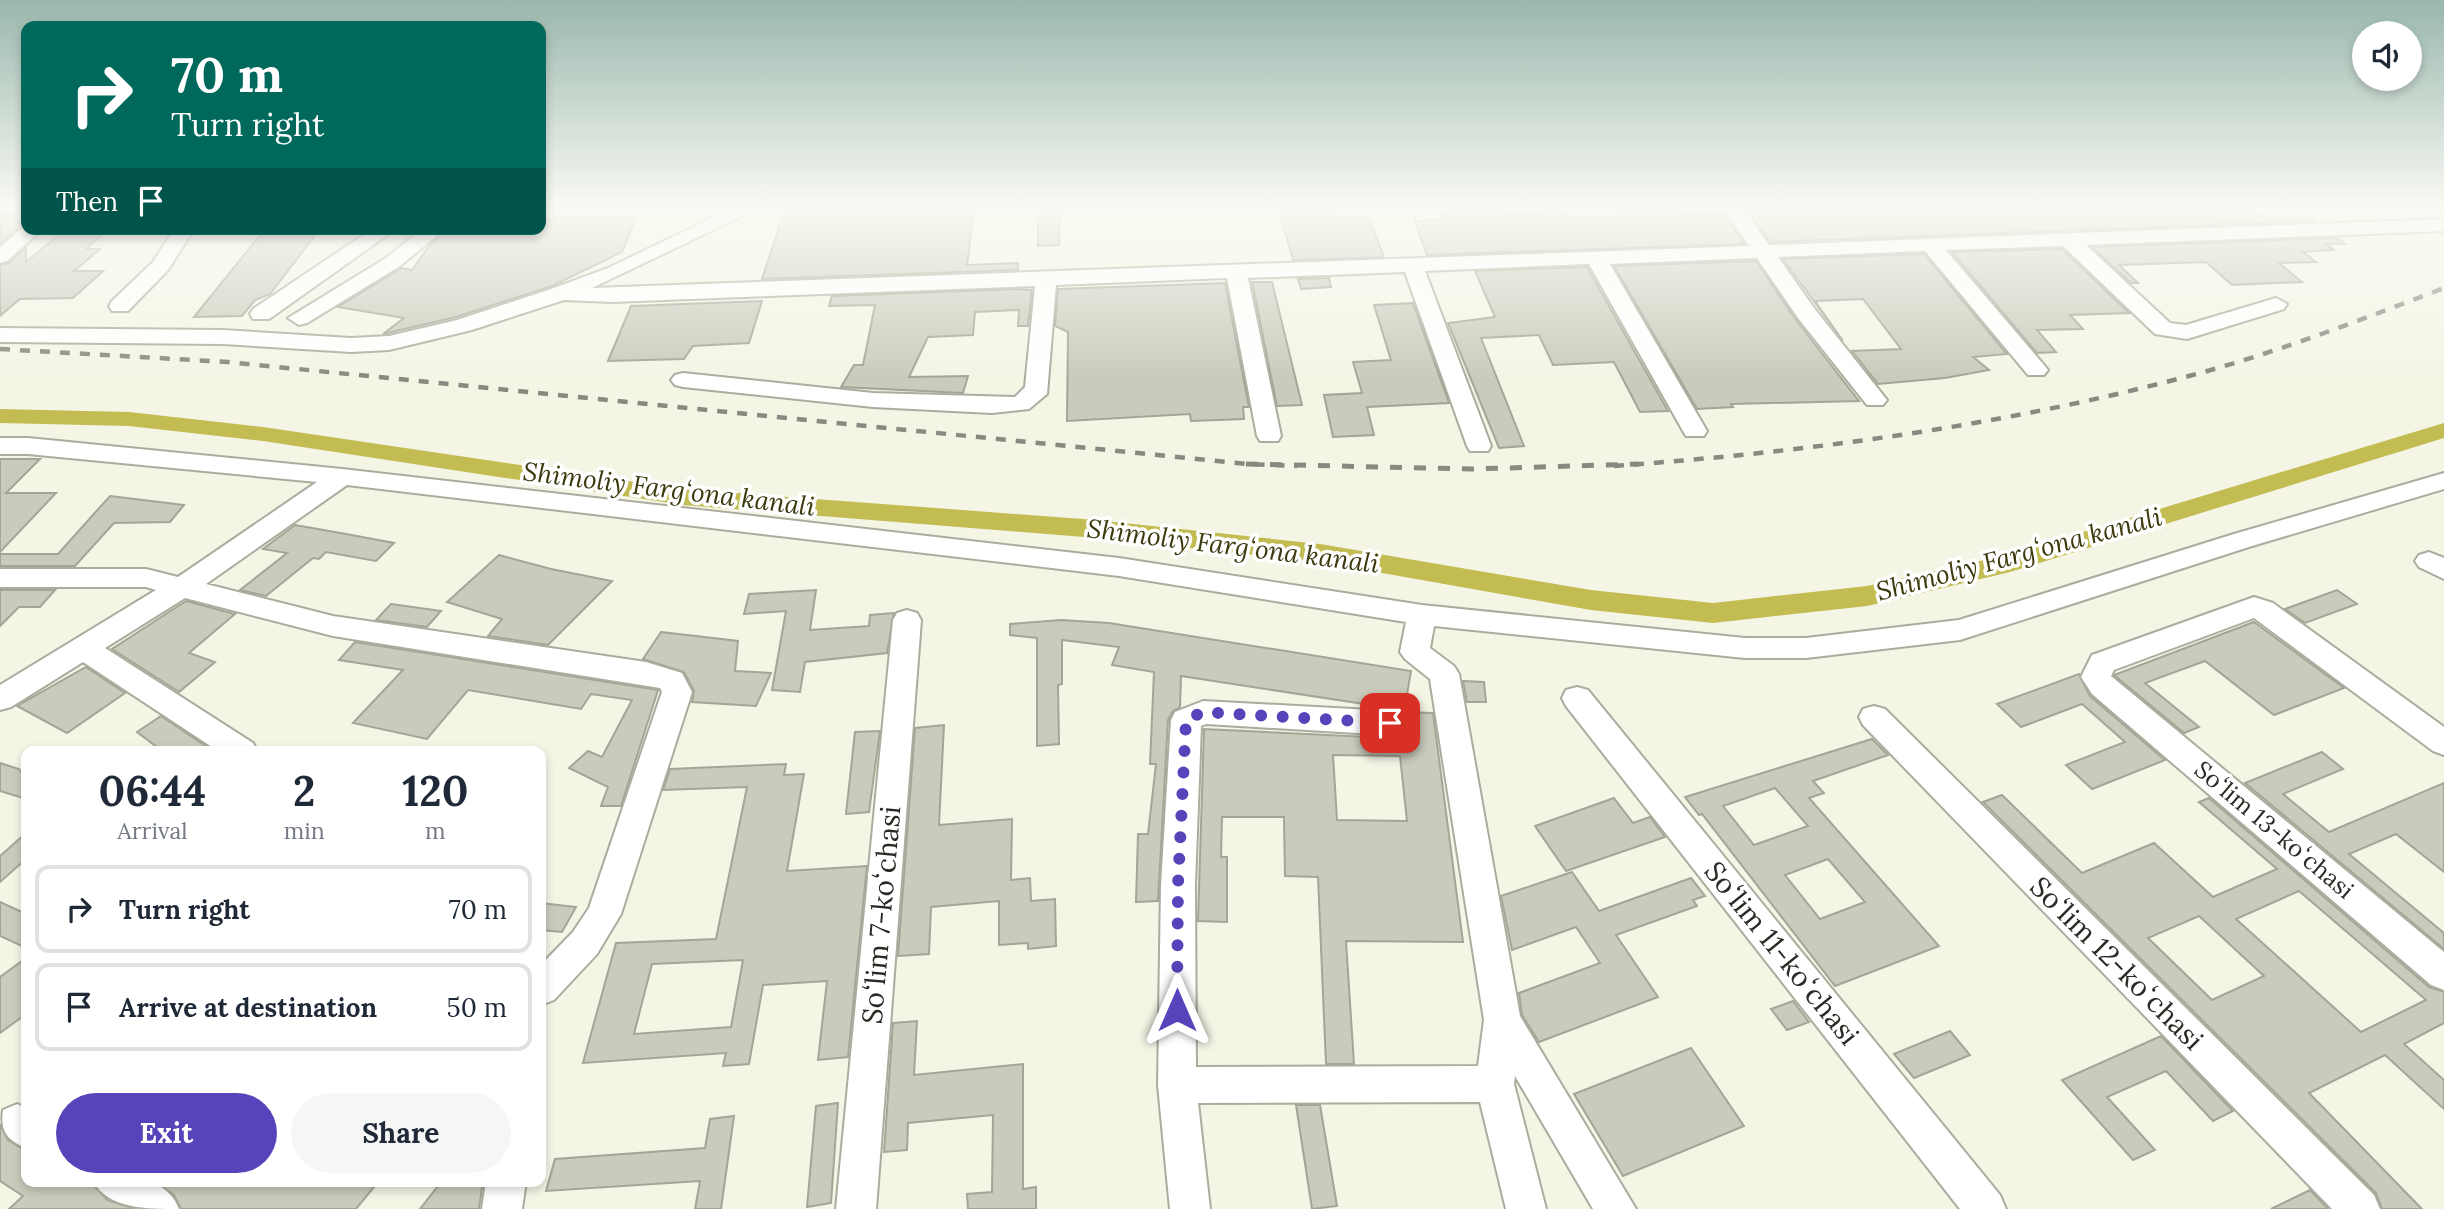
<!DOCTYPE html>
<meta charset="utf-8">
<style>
body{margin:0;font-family:Lora,serif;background:#f6f6f7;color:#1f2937;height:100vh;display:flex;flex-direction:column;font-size:26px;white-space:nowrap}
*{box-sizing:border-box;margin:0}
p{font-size:23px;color:#747a83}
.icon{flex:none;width:38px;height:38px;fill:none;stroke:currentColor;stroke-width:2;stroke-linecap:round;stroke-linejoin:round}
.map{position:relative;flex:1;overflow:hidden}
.side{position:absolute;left:21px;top:746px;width:525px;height:441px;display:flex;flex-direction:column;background:#fff;border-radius:14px;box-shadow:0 4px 10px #0003}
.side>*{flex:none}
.top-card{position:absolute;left:21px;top:21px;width:525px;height:214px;border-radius:14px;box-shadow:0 4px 10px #0003;background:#00695c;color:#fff;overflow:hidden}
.controls{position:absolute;left:2352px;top:21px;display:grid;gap:14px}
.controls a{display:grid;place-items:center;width:70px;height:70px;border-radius:50%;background:#fff;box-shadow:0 4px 10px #0003;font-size:35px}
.pin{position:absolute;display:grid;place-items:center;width:60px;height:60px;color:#fff;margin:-30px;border-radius:14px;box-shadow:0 4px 10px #0006}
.me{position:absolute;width:77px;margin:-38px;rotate:0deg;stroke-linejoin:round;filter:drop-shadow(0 0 5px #0008)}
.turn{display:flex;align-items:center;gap:24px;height:147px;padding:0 35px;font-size:32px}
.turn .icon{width:91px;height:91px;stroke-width:2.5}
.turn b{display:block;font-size:49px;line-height:60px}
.then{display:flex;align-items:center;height:66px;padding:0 35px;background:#0003;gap:14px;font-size:26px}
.eta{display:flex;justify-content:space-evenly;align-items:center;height:119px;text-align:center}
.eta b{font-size:42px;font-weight:700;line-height:49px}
.action{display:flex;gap:14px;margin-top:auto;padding:14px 35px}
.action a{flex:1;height:80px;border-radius:42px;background:#5943bb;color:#fff;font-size:28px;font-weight:700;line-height:80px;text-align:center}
.action a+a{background:#f6f6f7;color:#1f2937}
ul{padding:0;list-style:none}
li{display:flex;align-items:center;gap:21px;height:88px;margin:0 14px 10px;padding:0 21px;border:4px solid #e0e1e3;border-radius:14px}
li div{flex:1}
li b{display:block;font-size:26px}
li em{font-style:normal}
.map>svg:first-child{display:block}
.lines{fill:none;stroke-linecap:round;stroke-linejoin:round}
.canal{fill:#c2bc53;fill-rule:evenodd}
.building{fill:#cbcbbd;stroke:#a5a597;stroke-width:2;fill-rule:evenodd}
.minor-casing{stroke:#acac9e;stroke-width:4}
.minor{fill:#fff;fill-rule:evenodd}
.rail-far1{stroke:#89897f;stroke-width:4.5;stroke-dasharray:10 10;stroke-linecap:butt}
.rail{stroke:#89897f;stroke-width:5;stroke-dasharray:12 12;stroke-linecap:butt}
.route{stroke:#5943bb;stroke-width:12;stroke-dasharray:0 21.6}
.labels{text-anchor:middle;stroke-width:7;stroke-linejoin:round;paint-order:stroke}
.street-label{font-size:24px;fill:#2b2b25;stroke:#fff}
.water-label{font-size:26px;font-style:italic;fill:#3c390c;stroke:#fff}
.near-street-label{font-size:28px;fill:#2b2b25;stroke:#fff}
</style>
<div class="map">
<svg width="2444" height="1209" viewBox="0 0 2444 1209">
<rect width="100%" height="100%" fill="#f5f5e6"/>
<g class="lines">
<!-- canal -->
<polygon class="canal" points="0,409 129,412 263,427 683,489 1096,520 1320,544 1591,590 1713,603 1867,586 2007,555 2444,423 2444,438 2010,572 1867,606 1713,623 1591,610 1320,562 1096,538 683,505 263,441 129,426 0,423"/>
</g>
<!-- building -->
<g class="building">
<polygon points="853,209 974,209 967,265 1018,263 1018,270 762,279 784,212"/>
<polygon points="1038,209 1060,209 1059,245 1038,246"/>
<polygon points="1279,209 1337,209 1340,219 1369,218 1384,257 1293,260"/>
<polygon points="1453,209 1501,209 1504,214 1566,212 1570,218 1621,217 1617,209 1679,209 1683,214 1723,213 1744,244 1427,255 1415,221 1443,220 1440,213 1454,213"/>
<polygon points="1753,209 2253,209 2264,218 2307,216 2314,221 1770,242 1749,212 1755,212"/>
<polygon points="26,214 26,222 0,244 0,215"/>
<polygon points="637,216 622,252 552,286 456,317 383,334 404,318 338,307 402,268 412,270 430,245 448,229 541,229 541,219"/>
<polygon points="66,229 109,229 86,249 100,249 74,271 103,271 73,298 20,299 0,316 0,265 9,263 26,247 26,262"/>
<polygon points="265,229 320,229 270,294 255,300 242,316 194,317"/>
<polygon points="2337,238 2345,244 2326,244 2334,250 2303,252 2316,262 2279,263 2302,282 2232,285 2206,262 2119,265 2138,283 2131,283 2092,247"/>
<polygon points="2062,249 2129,313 2070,315 2083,329 2037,330 2056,352 2037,353 1952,252"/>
<polygon points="1924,254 2007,354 1973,357 1989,370 1945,378 1878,384 1852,351 1901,349 1863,299 1815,301 1843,341 1783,259"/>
<polygon points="1756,261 1796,320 1859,401 1731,404 1733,407 1697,409 1614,266"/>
<polygon points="1587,267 1668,411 1640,412 1614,362 1553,365 1539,335 1481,338 1524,446 1499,448 1448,323 1495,317 1475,271"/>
<polygon points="1329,278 1331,287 1301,289 1298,279"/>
<polygon points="1252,282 1272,282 1302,405 1277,406"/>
<polygon points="1225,283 1249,407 1243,407 1244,419 1191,421 1190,414 1067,421 1068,332 1055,326 1058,289"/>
<polygon points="1017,289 1032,290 1028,326 1018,326 1019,310 975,312 973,335 928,337 909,377 968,376 963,393 841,387 854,365 863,365 875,305 829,306 832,296"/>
<polygon points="762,301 749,343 693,346 684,359 608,361 631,306"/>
<polygon points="1413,303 1449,403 1367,407 1374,435 1333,437 1324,395 1362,393 1353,362 1391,360 1374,305"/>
<polygon points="0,459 40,459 6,493 56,493 0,552"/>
<polygon points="110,496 184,505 170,522 114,523 75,566 0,566 0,554 58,554"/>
<polygon points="295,525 346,534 394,543 376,561 326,552 319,559 313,558 266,596 240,590 287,553 263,549"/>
<polygon points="499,555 551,569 612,581 548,645 488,636 502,619 447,602"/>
<polygon points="0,590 55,590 40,607 19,607 0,626"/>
<polygon points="816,590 810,630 869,626 870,615 894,613 887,653 805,662 800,692 772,690 786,611 744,614 749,594"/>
<polygon points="2337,590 2357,604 2305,623 2285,609"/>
<polygon points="186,601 235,614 189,653 215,662 179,692 112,649"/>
<polygon points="391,604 441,611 427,627 376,620"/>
<path d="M1061 620 1109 623 1411 671 1404 712 1433 713 1463 942 1346 941 1354 1064H1326L1318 877 1285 876 1284 817H1222L1221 857H1227V922L1198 921 1204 729 1390 738 1403 732 1407 724 1403 714 1390 708 1181 676 1180 707 1173 711 1168 720 1158 901 1136 902 1138 834H1148L1156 764H1150L1154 672 1112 665 1119 647 1062 640V684L1058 685 1059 744 1037 746V638L1010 635V624ZM1333 755 1400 756 1407 821 1337 820Z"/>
<polygon points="2254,622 2344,688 2274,715 2205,661 2145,683 2199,727 2184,733 2114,675"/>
<polygon points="661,632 738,641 735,671 771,673 756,706 692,702 694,691 684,672 643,659"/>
<polygon points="355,642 658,690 621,806 601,806 608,787 569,768 588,751 602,757 632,700 591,694 581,709 468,690 427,739 353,723 403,670 339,660"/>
<polygon points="86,667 125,693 67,733 17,706"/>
<polygon points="2079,674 2090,696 2165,760 2092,789 2066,765 2125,742 2082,704 2021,727 1997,704"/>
<polygon points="1463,681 1484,682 1486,702 1467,702"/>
<polygon points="161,716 213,751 162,751 137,732"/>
<polygon points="944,725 939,825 1012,819 1011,880 1030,878 1031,901 1055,899 1056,946 1028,949 1028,943 999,945 999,901 931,907 929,954 898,956 915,728"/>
<polygon points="880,731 869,812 846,814 855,732"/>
<path d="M1872 739 1888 755 1813 781 1824 793 1809 798 1939 946 1835 986 1702 814 1699 815 1685 797ZM1775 788 1808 826 1754 845 1723 806ZM1828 859 1865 902 1820 919 1785 875Z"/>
<polygon points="2322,752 2343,769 2283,794 2329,832 2444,783 2444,872 2396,834 2349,854 2444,933 2444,949 2245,783"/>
<polygon points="0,763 19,769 26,779 26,799 0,791"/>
<path d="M786 764 784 775 804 774 787 871 867 866 848 1057 818 1060 827 981 763 985 749 1064 723 1066 726 1053 583 1063 616 943 716 939 747 787 663 790 670 769ZM743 960 731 1027 634 1034 652 964Z"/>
<path d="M2002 795 2082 873 2154 843 2213 897 2277 869 2199 802 2209 798 2429 987 2444 992V1023L2404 1044 2444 1080V1109L2385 1055 2309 1093 2422 1209H2382L2376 1193 1983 802ZM2299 891 2348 933 2426 1000 2361 1032 2236 919ZM2199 916 2264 976 2212 1000 2148 938Z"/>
<polygon points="1614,798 1633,823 1650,817 1665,837 1566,871 1535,826"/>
<polygon points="26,833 26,859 0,882 0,856"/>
<polygon points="1572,872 1599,911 1691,878 1705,896 1693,900 1697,906 1616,935 1658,997 1539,1042 1522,1015 1519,993 1600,963 1576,927 1512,950 1501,896"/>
<polygon points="0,902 26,914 26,948 0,936"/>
<polygon points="541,903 576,907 562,932 541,930"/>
<polygon points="26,958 26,1014 0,1033 0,977"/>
<polygon points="1793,1001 1809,1022 1787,1030 1771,1009"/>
<polygon points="917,1021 914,1075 1023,1064 1023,1189 1036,1187 1036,1209 968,1209 967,1194 992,1192 993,1115 908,1123 907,1150 884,1152 893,1023"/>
<polygon points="1950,1031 1970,1055 1914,1078 1894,1054"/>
<polygon points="2161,1036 2233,1111 2213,1121 2166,1071 2107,1097 2155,1150 2133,1160 2062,1080"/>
<polygon points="1691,1048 1744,1126 1623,1176 1574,1094"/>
<polygon points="838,1103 831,1203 807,1207 816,1106"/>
<polygon points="1296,1105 1320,1105 1337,1206 1312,1209"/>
<polygon points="734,1116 721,1209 695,1209 700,1181 546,1191 555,1159 705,1148 710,1119"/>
<polygon points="0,1124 8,1140 26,1151 26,1181 91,1181 107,1200 135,1209 9,1209 23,1196 0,1181"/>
<polygon points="154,1181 379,1181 356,1209 181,1209 174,1195"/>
<polygon points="442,1181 483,1181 479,1209 420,1209"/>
<polygon points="2310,1190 2328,1209 2271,1209"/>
</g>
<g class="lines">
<defs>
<g id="minor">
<polygon points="731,209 757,209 592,288 1749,246 1724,209 1744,209 1769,245 2444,219 2444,231 2086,245 2170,323 2186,325 2276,298 2287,304 2284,309 2187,339 2155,334 2063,246 1946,250 2044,365 2048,370 2044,375 2028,375 1925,251 1778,257 1814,308 1887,400 1883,405 1867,405 1798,318 1757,258 1610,264 1707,431 1704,436 1686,436 1683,431 1589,264 1425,271 1491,446 1488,451 1470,451 1467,446 1405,272 1248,278 1281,436 1278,441 1260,441 1257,436 1227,278 1056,285 1047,394 1029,409 992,413 873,407 683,387 675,385 671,380 675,375 683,373 873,393 1015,397 1025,387 1035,286 612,302 564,300 472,330 389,350 351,352 223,344 0,342 0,328 223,330 351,338 389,336 457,320 554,288 608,268"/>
<polygon points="26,225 26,229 43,229 7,261 0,263 0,247"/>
<polygon points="174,229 194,229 168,270 128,311 112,311 109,306 112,301 153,262"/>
<polygon points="372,229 396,229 269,319 253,319 250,314 253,309"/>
<polygon points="422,229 445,229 400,266 307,323 299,325 288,318 386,258"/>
<polygon points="0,438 28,438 342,469 1119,558 1422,605 1745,638 1806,638 1959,620 2234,534 2444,473 2444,489 2252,546 1960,640 1806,658 1745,658 1434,626 1430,648 1454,666 1459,674 1520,1016 1636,1209 1593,1209 1515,1076 1514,1084 1546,1209 1506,1209 1480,1102 1198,1103 1210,1209 1170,1209 1158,1085 1161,885 1171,720 1175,712 1203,701 1390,711 1401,715 1405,723 1401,731 1390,735 1206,724 1201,726 1195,885 1196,1067 1478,1066 1484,1020 1430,679 1405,659 1400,652 1406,622 1119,576 347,485 206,584 333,616 646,662 682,673 692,692 621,914 597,954 554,1000 541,1005 541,965 573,932 589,908 662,692 660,688 333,636 185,598 105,648 253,743 257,751 218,751 83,662 11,707 0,710 0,685 156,590 146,587 0,587 0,569 146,569 178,577 317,482 28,454 0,454"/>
<polygon points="2429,552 2444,558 2444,579 2419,567 2415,561 2419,555"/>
<polygon points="2254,597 2273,603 2444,727 2444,755 2433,751 2254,618 2114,670 2111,676 2444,952 2444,990 2431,985 2092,694 2081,677 2092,655"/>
<polygon points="907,610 917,613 921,620 876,1209 836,1209 893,620 897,613"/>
<polygon points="1577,687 1588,690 2000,1195 2006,1209 1960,1209 1566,706 1562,698 1566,690"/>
<polygon points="1874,706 1885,709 2374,1195 2380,1209 2332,1209 1863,725 1859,717 1863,709"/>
<path d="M17 1104 26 1108V1148C7 1140 0 1132 3 1110Z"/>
<path d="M93 1181C127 1181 164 1172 179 1209 147 1209 108 1209 93 1181Z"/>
<polygon points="486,1181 526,1181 522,1209 482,1209"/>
</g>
</defs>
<!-- minor casing -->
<use href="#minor" class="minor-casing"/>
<!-- minor -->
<use href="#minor" class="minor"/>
<!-- rail-far1 -->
<g class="rail-far1">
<polyline points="0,349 228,362 1247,464 1297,466"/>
<path d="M1614 466C1807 452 2002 426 2189 376 2276 353 2360 320 2444 288"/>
</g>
<!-- rail -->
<polyline class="rail" points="1246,464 1473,469 1639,464"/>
</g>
<!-- sky -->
<linearGradient id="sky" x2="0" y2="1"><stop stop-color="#99b7ac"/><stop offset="0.55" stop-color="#fafaf4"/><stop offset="1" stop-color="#fafaf4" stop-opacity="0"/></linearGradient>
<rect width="2444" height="378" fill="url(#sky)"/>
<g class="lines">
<!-- route -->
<polyline class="route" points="1177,1010 1178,885 1186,720 1203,712 1390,723"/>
</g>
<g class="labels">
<!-- street labels -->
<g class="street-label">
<text transform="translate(2274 830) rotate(40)" y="8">Soʻlim 13-koʻchasi</text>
</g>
<!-- water labels -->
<g class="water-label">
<text transform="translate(669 489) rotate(7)" y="9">Shimoliy Fargʻona kanali</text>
<text transform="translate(1233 546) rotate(7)" y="9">Shimoliy Fargʻona kanali</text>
<text transform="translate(2019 554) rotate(-15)" y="9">Shimoliy Fargʻona kanali</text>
</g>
<!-- near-street labels -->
<g class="near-street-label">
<text transform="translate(881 915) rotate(-85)" y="10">Soʻlim 7-koʻchasi</text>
<text transform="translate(1782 953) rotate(51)" y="10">Soʻlim 11-koʻchasi</text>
<text transform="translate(2117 963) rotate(45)" y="10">Soʻlim 12-koʻchasi</text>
</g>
</g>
</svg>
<div class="controls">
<a><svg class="icon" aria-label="sound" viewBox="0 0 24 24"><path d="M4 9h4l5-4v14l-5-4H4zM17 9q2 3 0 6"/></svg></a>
</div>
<div class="pin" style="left:1390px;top:723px;background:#d93025"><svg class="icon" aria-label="arrive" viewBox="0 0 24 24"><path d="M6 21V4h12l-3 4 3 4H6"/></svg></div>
<svg class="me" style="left:1177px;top:1010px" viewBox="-20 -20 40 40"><path d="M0-17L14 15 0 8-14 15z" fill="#5943bb" stroke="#fff" stroke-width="4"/></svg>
<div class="top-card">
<div class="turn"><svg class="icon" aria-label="right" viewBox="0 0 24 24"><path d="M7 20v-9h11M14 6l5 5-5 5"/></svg><div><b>70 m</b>Turn right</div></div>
<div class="then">Then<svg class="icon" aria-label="arrive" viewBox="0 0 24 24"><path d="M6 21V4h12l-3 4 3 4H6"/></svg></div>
</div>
<section class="side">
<div class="eta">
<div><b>06:44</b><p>Arrival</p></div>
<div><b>2</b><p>min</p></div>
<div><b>120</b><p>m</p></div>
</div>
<ul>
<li><svg class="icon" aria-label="right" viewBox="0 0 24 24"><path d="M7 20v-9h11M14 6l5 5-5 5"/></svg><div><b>Turn right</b></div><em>70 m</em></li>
<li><svg class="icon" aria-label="arrive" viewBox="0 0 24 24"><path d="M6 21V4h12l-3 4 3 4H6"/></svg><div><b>Arrive at destination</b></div><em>50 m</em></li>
</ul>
<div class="action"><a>Exit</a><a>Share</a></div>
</section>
</div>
